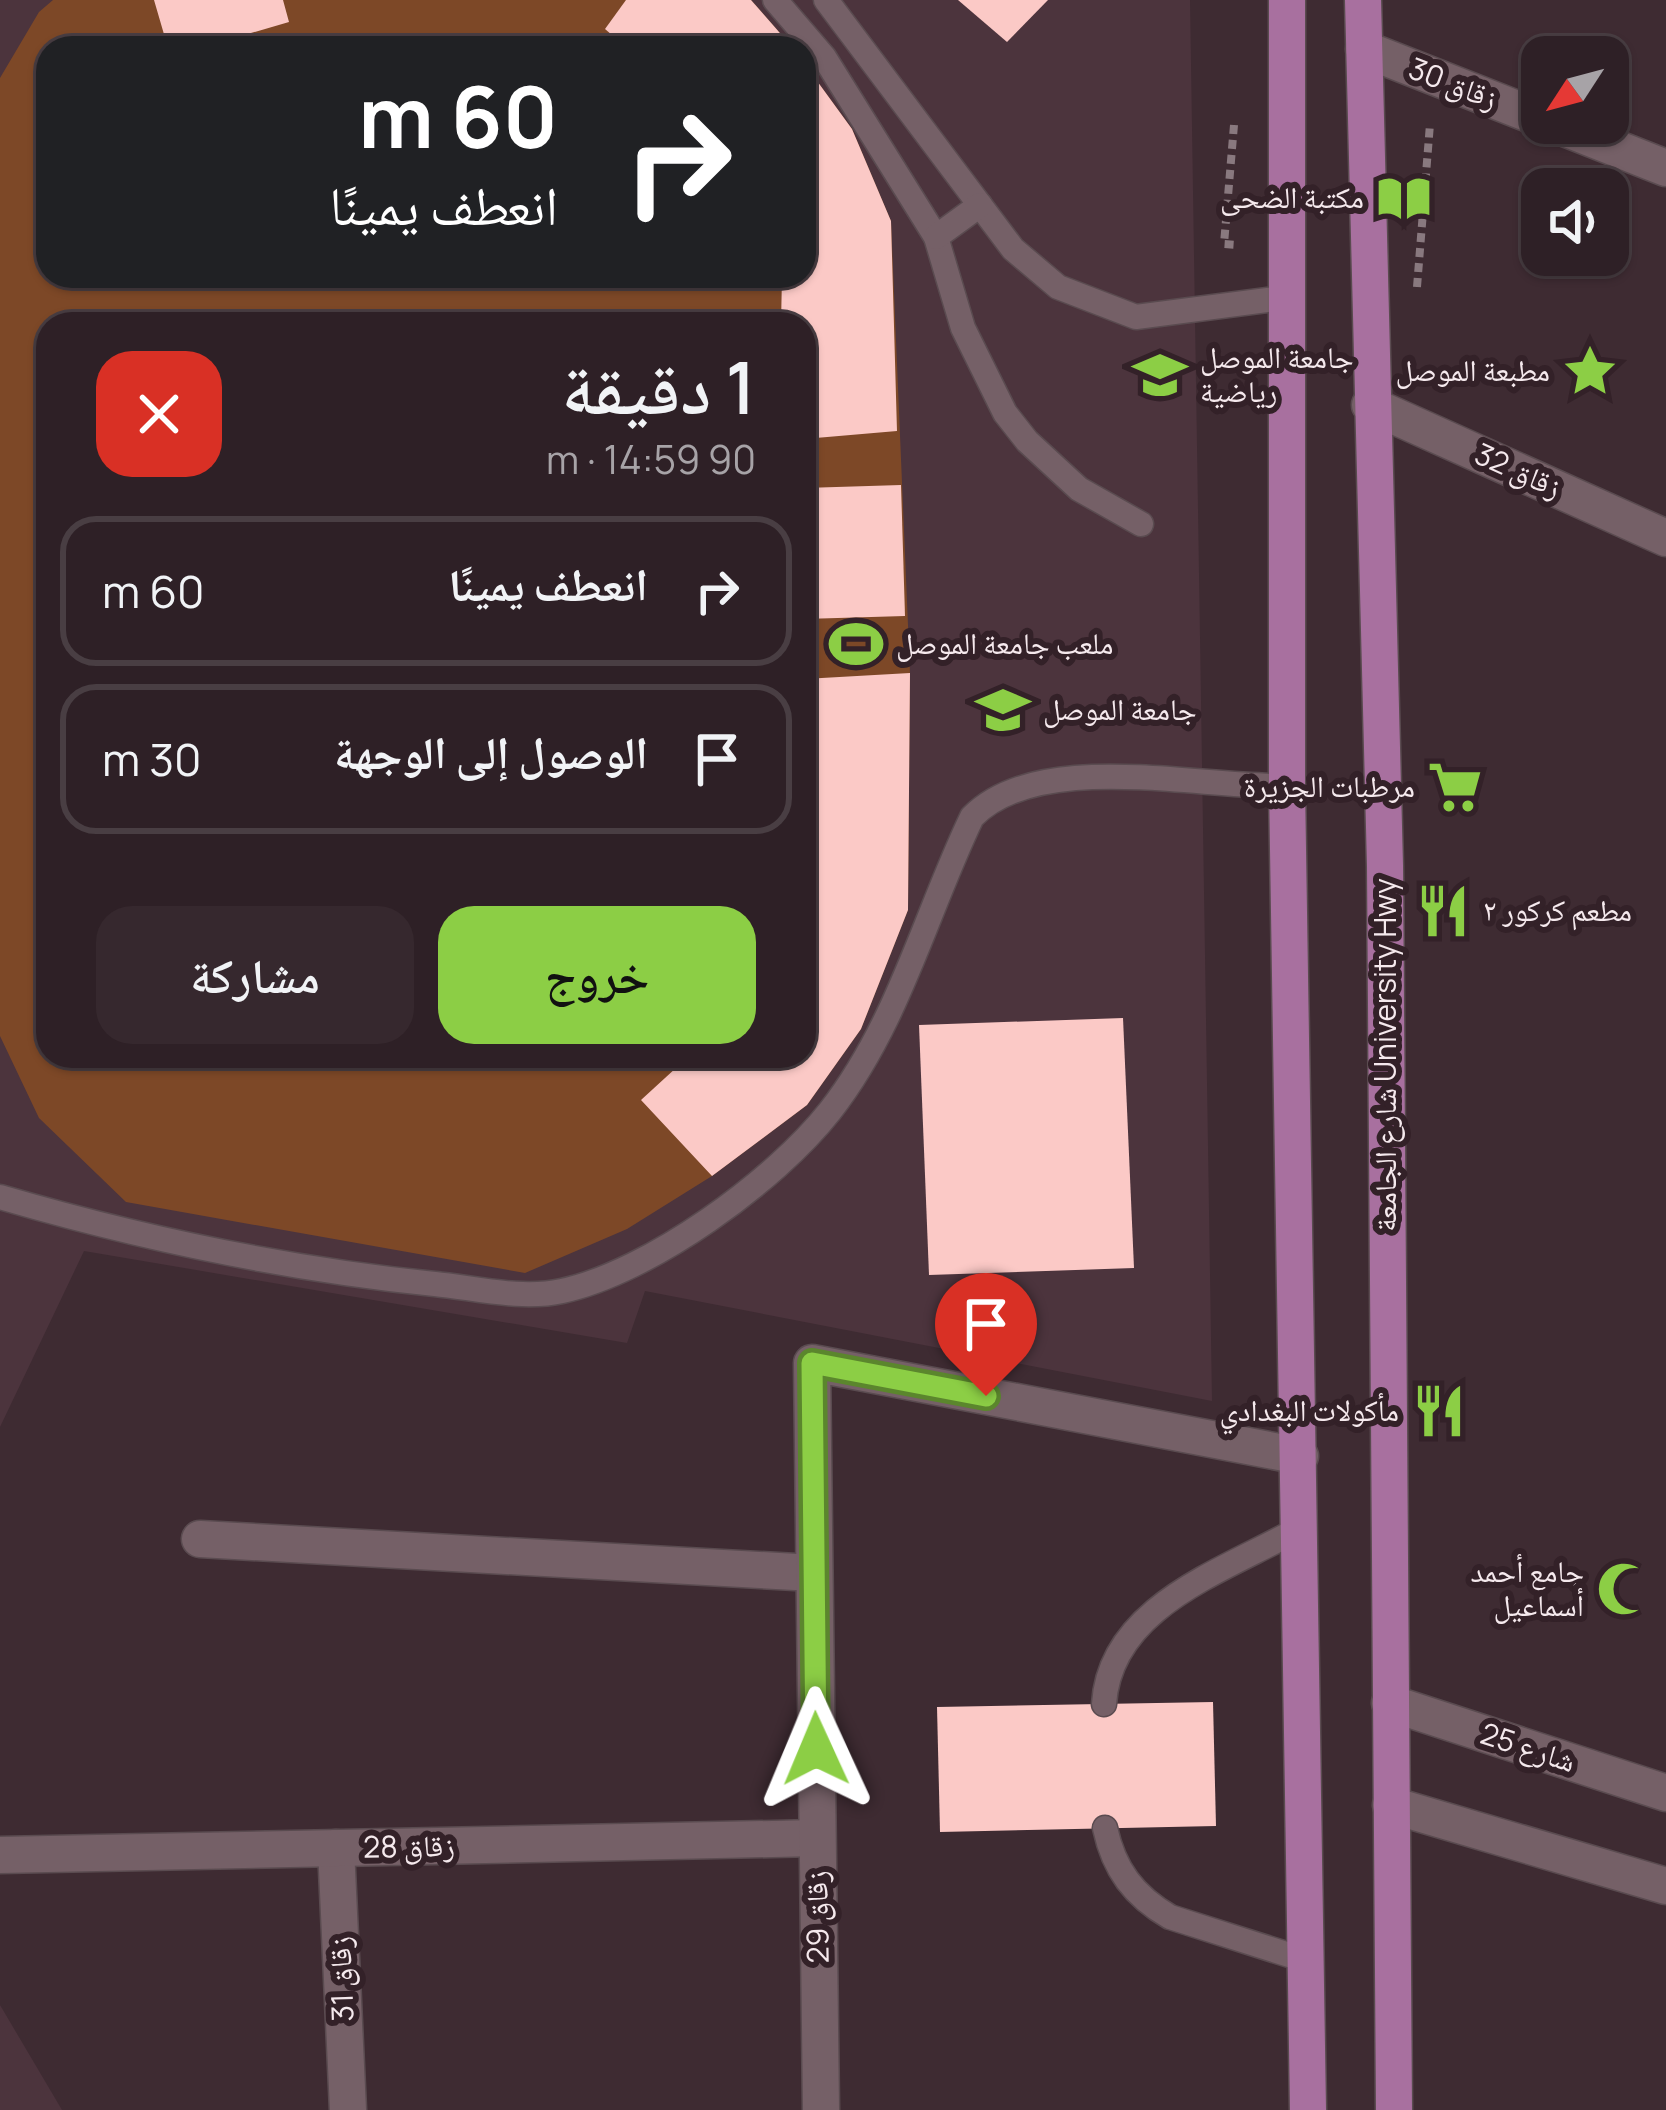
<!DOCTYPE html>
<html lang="ar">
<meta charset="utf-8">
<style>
body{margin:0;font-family:Manrope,"Noto Naskh Arabic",sans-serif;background:#36282e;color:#f1f3f6;direction:rtl;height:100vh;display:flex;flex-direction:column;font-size:45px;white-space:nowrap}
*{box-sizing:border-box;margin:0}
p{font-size:39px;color:#a7a3a7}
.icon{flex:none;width:66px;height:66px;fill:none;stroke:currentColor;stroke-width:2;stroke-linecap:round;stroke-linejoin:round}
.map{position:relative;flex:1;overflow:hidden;direction:ltr}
.drawer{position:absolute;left:36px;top:312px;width:780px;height:756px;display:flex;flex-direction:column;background:#2e2026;border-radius:36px;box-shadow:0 3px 9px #0004,0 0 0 3px #493e43;direction:rtl}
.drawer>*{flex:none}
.top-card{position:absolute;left:36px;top:36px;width:780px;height:252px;border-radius:36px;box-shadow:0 3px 9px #0004,0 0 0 3px #493e43;direction:rtl;background:#202124;color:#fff;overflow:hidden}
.needle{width:78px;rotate:234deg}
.tools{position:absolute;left:1521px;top:36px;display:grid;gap:24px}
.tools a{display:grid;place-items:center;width:108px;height:108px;border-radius:24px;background:#2e2026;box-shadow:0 3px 9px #0004,0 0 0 3px #493e43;font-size:60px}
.pin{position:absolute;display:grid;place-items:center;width:102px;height:102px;color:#fff;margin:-123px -51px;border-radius:50% 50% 50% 0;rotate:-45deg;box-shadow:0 0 12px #0007}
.pin .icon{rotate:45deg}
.me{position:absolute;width:132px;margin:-66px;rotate:359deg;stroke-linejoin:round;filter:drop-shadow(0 0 9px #0008)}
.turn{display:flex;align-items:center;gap:42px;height:252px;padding:0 60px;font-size:54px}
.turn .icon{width:156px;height:156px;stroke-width:2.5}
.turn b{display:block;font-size:84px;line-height:102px}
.round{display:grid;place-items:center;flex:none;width:126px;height:126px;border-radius:36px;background:#36282e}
.overview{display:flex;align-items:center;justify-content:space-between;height:204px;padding:0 60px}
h1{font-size:72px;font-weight:600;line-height:90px}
.button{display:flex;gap:24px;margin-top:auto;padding:24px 60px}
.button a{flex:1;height:138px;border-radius:36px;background:#8cce45;color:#111;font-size:48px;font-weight:600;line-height:138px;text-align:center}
.button a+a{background:#36282e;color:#f1f3f6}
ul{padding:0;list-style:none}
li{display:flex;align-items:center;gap:36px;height:150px;margin:0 24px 18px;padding:0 36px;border:6px solid #493e43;border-radius:36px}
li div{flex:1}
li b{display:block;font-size:45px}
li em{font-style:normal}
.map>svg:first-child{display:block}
.built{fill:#4c343d;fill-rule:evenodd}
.green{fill:#7d4827;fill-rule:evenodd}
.building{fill:#fbc9c6}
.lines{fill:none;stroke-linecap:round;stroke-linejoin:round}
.service-casing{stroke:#5a4b50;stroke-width:27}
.minor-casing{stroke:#5a4b50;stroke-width:39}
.tertiary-casing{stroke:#5a4b50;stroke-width:39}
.primary-casing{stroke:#5a4b50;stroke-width:39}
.path{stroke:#89797f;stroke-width:8;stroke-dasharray:9 6;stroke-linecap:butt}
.service{stroke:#756067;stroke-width:24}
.minor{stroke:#756067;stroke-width:36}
.tertiary{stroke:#756067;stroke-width:36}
.primary{stroke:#a8709f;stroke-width:36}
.route-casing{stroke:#5b862d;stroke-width:30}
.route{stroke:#8cce45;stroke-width:21}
.labels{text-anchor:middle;stroke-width:12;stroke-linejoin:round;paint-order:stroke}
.street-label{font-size:30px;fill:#f5e9ed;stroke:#332128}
.poi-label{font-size:30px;fill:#f5e9ed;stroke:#332128;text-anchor:end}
</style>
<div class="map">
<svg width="1666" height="2110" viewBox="0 0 1666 2110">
<rect width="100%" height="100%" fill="#3e2b32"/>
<!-- built -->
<g class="built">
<path d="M0 0H1190L1212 1401 645 1291 627 1343 84 1251 0 1427ZM48 48H804V276H48ZM48 324H804V1056H48Z"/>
<polygon points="0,2005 62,2110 0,2110"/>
</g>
<!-- green -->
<path class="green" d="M53 0H751L793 48H48V276H804V63L852 129 891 221 910 673 908 910 861 1029 807 1105 712 1176 627 1229 525 1273 126 1202 39 1118 0 1036V78L39 12ZM48 324H804V1056H48Z"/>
<!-- building -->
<g class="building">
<polygon points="154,0 283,0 289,22 220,42 222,48 168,48"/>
<polygon points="626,0 751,0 793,48 627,48 605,29"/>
<polygon points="958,0 1048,0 1007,42"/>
<polygon points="804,63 852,129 891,221 897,431 804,439 804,324 781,324 782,276 804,276"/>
<polygon points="901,485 905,616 804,619 804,488"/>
<polygon points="910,673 908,910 861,1029 807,1105 712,1176 641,1100 689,1056 804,1056 804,679"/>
<polygon points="1123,1018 1134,1268 929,1275 919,1025"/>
<polygon points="1213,1702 1216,1826 940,1832 937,1707"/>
</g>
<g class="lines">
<defs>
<g id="service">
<polyline points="775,0 824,57 936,237 963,328 1005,413 1027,441 1079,489 1141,524"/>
<polyline points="826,0 1013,249 1058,287 1136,317 1291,297"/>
<polyline points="936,237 980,205"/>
<path d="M0 1197C144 1239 286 1269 435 1284 475 1288 522 1300 562 1291 650 1272 775 1181 830 1111 898 1024 925 915 972 817 1039 749 1197 788 1287 786"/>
<path d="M1104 1704C1110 1605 1227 1570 1302 1527"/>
<path d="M1105 1828C1114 1870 1134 1896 1170 1917L1305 1960"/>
</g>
<g id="minor">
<polyline points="1364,49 1542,119"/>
<polyline points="1552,123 1666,168"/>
<polyline points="1370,405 1666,538"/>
<polyline points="200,1539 814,1573"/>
<polyline points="336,1848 348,2110"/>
<polyline points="0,1855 817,1838"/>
<polyline points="821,2110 812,1363 1300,1456"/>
</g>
<g id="tertiary">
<polyline points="1390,1703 1666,1793"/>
<polyline points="1391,1805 1666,1886"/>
</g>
<g id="primary">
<polyline points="1287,0 1287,786 1308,2110"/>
<polyline points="1363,0 1385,866 1394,2110"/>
</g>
</defs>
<!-- service casing -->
<use href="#service" class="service-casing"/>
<!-- minor casing -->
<use href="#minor" class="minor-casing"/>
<!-- tertiary casing -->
<use href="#tertiary" class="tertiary-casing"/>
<!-- primary casing -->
<use href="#primary" class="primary-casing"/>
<!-- path -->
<g class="path">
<polyline points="1234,125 1224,244 1239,245"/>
<polyline points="1417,287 1430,124"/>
</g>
<!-- service -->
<use href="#service" class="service"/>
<!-- minor -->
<use href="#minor" class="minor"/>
<!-- tertiary -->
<use href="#tertiary" class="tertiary"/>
<!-- primary -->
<use href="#primary" class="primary"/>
</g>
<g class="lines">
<defs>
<polyline id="route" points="816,1749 812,1363 986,1396"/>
</defs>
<!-- route casing -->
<use href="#route" class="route-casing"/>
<!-- route -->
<use href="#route" class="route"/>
</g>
<!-- icons -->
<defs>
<symbol id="library-bare" viewBox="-9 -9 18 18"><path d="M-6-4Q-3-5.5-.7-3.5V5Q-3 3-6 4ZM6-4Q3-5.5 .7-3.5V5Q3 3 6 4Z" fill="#8cce45" stroke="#332128" stroke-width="2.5" paint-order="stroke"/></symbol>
<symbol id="sight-bare" viewBox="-9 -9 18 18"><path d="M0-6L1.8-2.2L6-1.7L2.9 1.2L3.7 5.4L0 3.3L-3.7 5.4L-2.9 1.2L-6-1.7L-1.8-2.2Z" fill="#8cce45" stroke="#332128" stroke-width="2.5" paint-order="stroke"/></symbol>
<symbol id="university-bare" viewBox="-9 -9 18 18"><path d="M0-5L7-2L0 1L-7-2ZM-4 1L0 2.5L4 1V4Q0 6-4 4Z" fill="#8cce45" stroke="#332128" stroke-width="2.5" paint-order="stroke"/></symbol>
<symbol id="stadium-bare" viewBox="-9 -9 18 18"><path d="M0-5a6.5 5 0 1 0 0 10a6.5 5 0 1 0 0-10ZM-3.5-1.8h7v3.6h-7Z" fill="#8cce45" stroke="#332128" stroke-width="2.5" paint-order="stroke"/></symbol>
<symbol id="supermarket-bare" viewBox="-9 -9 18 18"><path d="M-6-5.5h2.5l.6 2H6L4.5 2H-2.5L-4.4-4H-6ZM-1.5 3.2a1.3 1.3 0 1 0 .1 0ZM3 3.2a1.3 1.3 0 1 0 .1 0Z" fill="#8cce45" stroke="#332128" stroke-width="2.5" paint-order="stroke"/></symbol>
<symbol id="restaurant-bare" viewBox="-9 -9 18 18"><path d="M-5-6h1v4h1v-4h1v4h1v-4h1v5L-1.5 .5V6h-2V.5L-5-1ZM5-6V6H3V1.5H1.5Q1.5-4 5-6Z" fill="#8cce45" stroke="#332128" stroke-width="2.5" paint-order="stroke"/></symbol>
<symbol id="mosque-bare" viewBox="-9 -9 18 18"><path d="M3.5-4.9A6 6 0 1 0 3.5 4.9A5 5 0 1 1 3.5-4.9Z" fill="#8cce45" stroke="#332128" stroke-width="2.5" paint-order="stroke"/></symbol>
</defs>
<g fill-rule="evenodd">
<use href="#library-bare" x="1366" y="160" width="76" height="76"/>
<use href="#sight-bare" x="1552" y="333" width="76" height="76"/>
<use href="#university-bare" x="1122" y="337" width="76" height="76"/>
<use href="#stadium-bare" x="818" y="606" width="76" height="76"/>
<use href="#university-bare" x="965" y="672" width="76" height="76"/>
<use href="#supermarket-bare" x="1417" y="749" width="76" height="76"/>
<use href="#restaurant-bare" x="1405" y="873" width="76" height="76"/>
<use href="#restaurant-bare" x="1401" y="1373" width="76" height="76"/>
<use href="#mosque-bare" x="1586" y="1551" width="76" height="76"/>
</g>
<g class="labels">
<!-- street labels -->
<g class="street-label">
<text transform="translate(1453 84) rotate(21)" y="10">زقاق 30</text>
<text transform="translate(1518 471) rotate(24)" y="10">زقاق 32</text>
<text transform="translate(1386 1055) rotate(-90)" y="10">شارع الجامعة University Hwy</text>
<text transform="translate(1528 1748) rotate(18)" y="10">شارع 25</text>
<text transform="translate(409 1847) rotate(-1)" y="10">زقاق 28</text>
<text transform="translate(818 1917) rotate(-91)" y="10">زقاق 29</text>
<text transform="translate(342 1979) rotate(-92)" y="10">زقاق 31</text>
</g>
<!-- poi labels -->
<g class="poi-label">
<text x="1364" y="208">مكتبة الضحى</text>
<text x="1200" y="368" text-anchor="start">جامعة الموصل<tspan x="1200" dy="34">رياضية</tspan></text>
<text x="1550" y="381">مطبعة الموصل</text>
<text x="896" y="654" text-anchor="start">ملعب جامعة الموصل</text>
<text x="1043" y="720" text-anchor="start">جامعة الموصل</text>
<text x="1415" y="797">مرطبات الجزيرة</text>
<text x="1483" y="921" text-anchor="start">مطعم كركور ٢</text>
<text x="1399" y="1421">مأكولات البغدادي</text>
<text x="1584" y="1582">جامع أحمد<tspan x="1584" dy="34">أسماعيل</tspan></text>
</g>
</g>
</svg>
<div class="tools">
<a><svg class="needle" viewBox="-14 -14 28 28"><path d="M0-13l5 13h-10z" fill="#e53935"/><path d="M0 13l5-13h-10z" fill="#a7a3a7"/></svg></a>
<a><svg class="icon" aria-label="sound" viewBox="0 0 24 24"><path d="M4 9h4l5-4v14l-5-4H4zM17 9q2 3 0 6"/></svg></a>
</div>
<div class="pin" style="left:986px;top:1396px;background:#d93025"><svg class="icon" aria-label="arrive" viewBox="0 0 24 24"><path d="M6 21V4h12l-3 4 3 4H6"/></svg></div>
<svg class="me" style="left:816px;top:1749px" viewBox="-20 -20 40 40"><path d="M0-17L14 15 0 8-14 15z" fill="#8cce45" stroke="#fff" stroke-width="4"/></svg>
<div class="top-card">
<div class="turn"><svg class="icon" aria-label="right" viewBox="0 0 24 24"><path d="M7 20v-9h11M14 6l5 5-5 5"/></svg><div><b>60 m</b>انعطف يمينًا</div></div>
</div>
<section class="drawer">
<div class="overview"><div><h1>1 دقيقة</h1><p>90 m · 14:59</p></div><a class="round" style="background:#d93025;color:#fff"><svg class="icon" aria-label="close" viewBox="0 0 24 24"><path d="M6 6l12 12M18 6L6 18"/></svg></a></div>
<ul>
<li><svg class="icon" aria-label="right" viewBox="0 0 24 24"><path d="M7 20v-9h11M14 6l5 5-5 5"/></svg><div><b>انعطف يمينًا</b></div><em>60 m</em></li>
<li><svg class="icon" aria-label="arrive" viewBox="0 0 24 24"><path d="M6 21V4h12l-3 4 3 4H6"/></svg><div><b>الوصول إلى الوجهة</b></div><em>30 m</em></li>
</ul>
<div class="button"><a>خروج</a><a>مشاركة</a></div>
</section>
</div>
